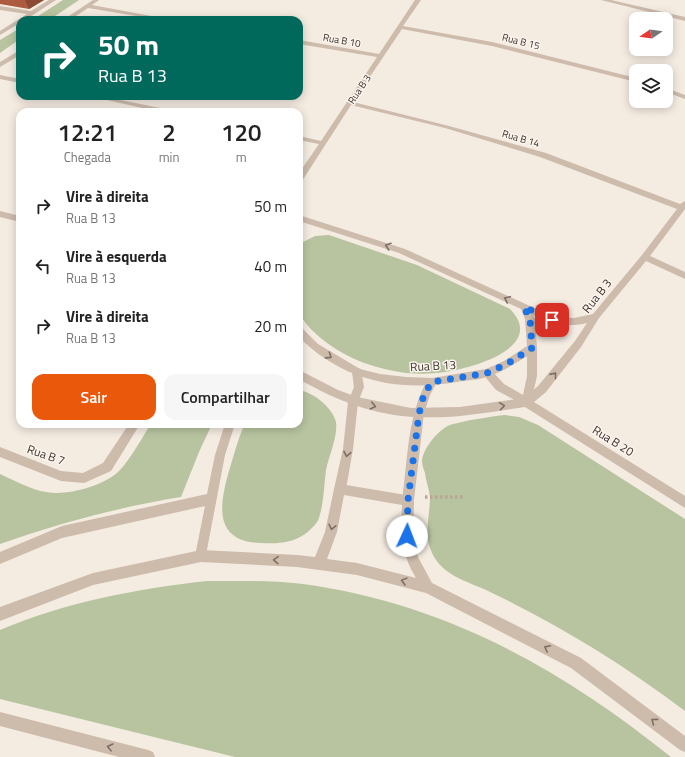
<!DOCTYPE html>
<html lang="pt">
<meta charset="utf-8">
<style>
body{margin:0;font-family:"Titillium Web",sans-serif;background:#f6f6f6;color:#222;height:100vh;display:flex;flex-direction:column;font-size:15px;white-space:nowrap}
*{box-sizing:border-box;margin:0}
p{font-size:13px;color:#767676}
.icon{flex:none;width:22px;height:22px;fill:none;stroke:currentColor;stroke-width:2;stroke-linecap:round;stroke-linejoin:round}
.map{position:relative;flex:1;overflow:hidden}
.side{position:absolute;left:16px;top:108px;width:287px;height:320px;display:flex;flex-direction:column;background:#fff;border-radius:12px;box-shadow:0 2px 10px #0003}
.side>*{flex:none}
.guide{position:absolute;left:16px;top:16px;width:287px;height:84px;border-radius:12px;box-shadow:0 2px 10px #0003;background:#00695c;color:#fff;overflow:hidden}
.needle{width:26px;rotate:257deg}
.fabs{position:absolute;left:629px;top:12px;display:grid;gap:8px}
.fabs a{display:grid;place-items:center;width:44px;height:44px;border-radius:8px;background:#fff;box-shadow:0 2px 10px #0003;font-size:20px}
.pin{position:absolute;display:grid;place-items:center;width:34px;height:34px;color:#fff;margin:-17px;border-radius:8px;box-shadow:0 2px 6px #0006}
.me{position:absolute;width:44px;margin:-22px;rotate:2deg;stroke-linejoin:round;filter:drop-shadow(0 0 3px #0008)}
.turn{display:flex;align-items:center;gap:14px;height:84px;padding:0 16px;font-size:18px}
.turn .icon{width:52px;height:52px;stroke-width:2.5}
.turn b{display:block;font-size:28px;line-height:34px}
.eta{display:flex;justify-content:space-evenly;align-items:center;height:68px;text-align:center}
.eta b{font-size:24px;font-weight:600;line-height:28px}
.action{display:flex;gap:8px;margin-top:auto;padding:8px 16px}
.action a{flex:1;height:46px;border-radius:12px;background:#ea580c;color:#fff;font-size:16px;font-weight:600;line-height:46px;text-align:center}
.action a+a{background:#f6f6f6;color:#222}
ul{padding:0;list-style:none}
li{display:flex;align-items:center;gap:12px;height:60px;padding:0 16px}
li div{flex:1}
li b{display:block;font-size:15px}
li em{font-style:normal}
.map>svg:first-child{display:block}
.green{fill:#b8c4a0}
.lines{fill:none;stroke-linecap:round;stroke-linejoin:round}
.path{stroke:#b9a596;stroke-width:3.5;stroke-dasharray:2.5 2.5;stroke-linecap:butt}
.service{fill:#cdbbac;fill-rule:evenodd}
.minor{fill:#cdbbac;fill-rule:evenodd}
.tertiary{fill:#cdbbac;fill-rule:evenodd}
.wall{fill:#ac5a40}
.shaded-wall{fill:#8c4a34}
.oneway{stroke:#7d6f65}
.route{stroke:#1a73e8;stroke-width:7;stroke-dasharray:0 12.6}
.labels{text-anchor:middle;stroke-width:3;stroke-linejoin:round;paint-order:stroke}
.far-street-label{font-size:10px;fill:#3b302b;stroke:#fbf5ee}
.street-label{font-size:12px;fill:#3b302b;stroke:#fbf5ee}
</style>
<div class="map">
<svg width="685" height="757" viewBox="0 0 685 757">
<rect width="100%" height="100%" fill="#f4ebe1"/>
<!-- green -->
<g class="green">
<polygon points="63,0 79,0 49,20 32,20"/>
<polygon points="20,28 20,39 0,53 0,40"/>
<path d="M329 235 417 265 510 309C547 347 473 368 445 372 433 374 419 374 406 373 377 369 350 360 327 343 317 335 305 325 300 314 297 307 299 256 299 244L315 236Z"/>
<path d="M299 390C313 392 333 408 336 422 338 437 329 455 326 470 324 485 324 502 319 518 317 524 310 530 305 534 292 543 278 544 262 543 208 542 221 497 232 461 236 448 239 436 245 424H299Z"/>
<path d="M505 415 519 417 538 425 685 519V711C623 664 556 623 486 590 466 581 442 575 432 553 423 534 430 517 430 497 429 489 426 481 425 473 424 470 422 465 422 461 423 449 436 433 446 427 453 422 495 416 505 415Z"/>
<path d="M151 424H212L199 452 181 497C119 507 60 523 0 544V474C13 480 32 490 46 492 67 496 105 486 120 470 130 460 143 436 151 424Z"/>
<path d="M207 581C239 581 271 580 303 584 444 603 562 669 671 757H235L0 699V630C66 602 136 589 207 581Z"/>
</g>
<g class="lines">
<!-- path -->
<polyline class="path" points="425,497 463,497"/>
<!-- service -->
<g class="service">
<polygon points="532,344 535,345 537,348 537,376 531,402 530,405 526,406 496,390 482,373 483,370 491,370 504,384 523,395 527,376 527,348 529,345"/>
<polygon points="357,368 361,369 364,387 358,402 353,449 346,489 344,493 340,494 336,493 334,489 343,449 348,402 354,387 352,372 353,369"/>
<path d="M432 378 436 379 437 382 430 395 424 413 414 500 412 504 408 506 404 504 402 500C408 460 407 415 428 379Z"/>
<polygon points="225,424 235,424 225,455 205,560 201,562 197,560 195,556 205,506 62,538 0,564 0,552 62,526 207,494 215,455"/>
</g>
<!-- minor -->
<g class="minor">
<polygon points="49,0 56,0 25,20 20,20 20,23 0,35 0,31 27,14 0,10 0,6 31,11"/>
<polygon points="93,0 99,0 92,5 173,20 160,20 88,8 70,20 63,20"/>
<path d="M415 0H421L403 26 492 42 636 78V82L492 46 402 29 353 102 449 126 546 153 680 204 685 201V209L650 256 685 272V279L646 261 599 318 581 347 546 392 534 402 685 496V508L525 407C489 412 454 419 418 417 375 416 335 400 299 379V370L338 390 357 397 411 408 460 407 524 398 538 386 575 341 587 323C567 328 551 323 533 315L535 319 537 348 535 351C521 360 506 370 490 376 480 380 467 380 457 382 397 392 343 381 299 337V327L302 328 318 344 360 369 380 374 406 377 432 378 486 369 504 361 527 346 525 319 521 309 399 253 299 221V215L405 249 554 317 574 318 593 314 642 255 677 209 540 157 445 128 351 105 302 181H299V173L319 144 299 140V136L321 141 377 57 299 44V40L379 54Z"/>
<polygon points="601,0 611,0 685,17 685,21"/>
<polygon points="20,50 20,55 0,67 0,62"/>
<polygon points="0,75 20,79 20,83 0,79"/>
<polygon points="666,88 685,95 685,99 666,92"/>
<polygon points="89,96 101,96 170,110 173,112 160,112"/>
<polygon points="0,211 20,216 20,222 0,217"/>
<polygon points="129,424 140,424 111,471 84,483 61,481 0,457 0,447 61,471 83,473 103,463"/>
<path d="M340 484 412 496 414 500 413 536 418 557 432 583 581 658 685 736V752L680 750 571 668 426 593 357 575 297 567 201 562 93 585 0 621V607L93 573 201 550 297 555 315 557 325 532 334 489 336 485ZM344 495 402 505C401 535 400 551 416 578L357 563 327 559 337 532Z"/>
</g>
<!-- tertiary -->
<polygon class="tertiary" points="0,712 148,750 153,752 155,757 119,757 0,726"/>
</g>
<!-- wall -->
<polygon class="wall" points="0,0 44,0 29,9 0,4"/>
<!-- shaded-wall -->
<polygon class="shaded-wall" points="25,0 44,0 29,9"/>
<!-- one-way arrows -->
<defs><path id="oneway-chevron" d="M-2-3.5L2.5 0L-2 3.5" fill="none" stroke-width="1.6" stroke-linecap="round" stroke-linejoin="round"/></defs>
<g class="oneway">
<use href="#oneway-chevron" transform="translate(388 246) rotate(-162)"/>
<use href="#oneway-chevron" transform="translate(507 299) rotate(-155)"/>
<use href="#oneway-chevron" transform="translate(329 356) rotate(33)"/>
<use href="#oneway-chevron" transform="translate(554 375) rotate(-51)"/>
<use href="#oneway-chevron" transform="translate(373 406) rotate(13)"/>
<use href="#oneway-chevron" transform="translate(502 406) rotate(-8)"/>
<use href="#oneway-chevron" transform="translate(347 454) rotate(101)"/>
<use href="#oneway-chevron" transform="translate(332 527) rotate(103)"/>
<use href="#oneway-chevron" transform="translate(276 560) rotate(-177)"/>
<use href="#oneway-chevron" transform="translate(404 581) rotate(-165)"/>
<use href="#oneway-chevron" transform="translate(547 648) rotate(-153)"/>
<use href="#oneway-chevron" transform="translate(654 721) rotate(-143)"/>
<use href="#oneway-chevron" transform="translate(110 747) rotate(-166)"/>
</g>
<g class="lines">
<!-- route -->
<polyline class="route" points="407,536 408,500 419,414 424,394 432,382 487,373 507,364 532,348 530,319 524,307 552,320"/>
</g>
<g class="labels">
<!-- far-street labels -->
<g class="far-street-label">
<text transform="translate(342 40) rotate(10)" y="4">Rua B 10</text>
<text transform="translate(521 41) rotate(14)" y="4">Rua B 15</text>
<text transform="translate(359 89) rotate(-56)" y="4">Rua B 3</text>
<text transform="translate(521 138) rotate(16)" y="4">Rua B 14</text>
</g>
<!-- street labels -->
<g class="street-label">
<text transform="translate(597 296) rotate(-52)" y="4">Rua B 3</text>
<text transform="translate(433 366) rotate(-3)" y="4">Rua B 13</text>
<text transform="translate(613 441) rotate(32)" y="4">Rua B 20</text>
<text transform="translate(46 455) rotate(19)" y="4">Rua B 7</text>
</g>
</g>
</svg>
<div class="fabs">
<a><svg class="needle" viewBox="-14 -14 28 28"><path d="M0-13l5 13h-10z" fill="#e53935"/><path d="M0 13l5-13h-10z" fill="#767676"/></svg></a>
<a><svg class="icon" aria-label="layers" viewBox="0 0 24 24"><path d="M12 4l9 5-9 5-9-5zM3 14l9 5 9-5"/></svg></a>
</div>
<div class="pin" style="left:552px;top:320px;background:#d93025"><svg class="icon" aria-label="arrive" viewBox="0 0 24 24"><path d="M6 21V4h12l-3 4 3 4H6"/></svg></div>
<svg class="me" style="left:407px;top:536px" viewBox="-20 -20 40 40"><circle r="19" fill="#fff"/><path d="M0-13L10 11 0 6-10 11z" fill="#1a73e8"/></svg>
<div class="guide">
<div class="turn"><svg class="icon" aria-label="right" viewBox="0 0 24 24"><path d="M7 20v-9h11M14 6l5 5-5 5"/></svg><div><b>50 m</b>Rua B 13</div></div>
</div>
<section class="side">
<div class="eta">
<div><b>12:21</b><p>Chegada</p></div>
<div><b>2</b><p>min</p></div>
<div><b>120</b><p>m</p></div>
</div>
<ul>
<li><svg class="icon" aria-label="right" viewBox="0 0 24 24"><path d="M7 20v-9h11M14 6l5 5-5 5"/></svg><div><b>Vire à direita</b><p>Rua B 13</p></div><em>50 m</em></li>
<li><svg class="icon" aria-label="left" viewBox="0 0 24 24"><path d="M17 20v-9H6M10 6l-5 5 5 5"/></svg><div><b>Vire à esquerda</b><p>Rua B 13</p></div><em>40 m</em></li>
<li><svg class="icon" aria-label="right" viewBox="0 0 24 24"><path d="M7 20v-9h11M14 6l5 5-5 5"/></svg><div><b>Vire à direita</b><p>Rua B 13</p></div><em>20 m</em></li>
</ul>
<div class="action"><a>Sair</a><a>Compartilhar</a></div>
</section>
</div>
